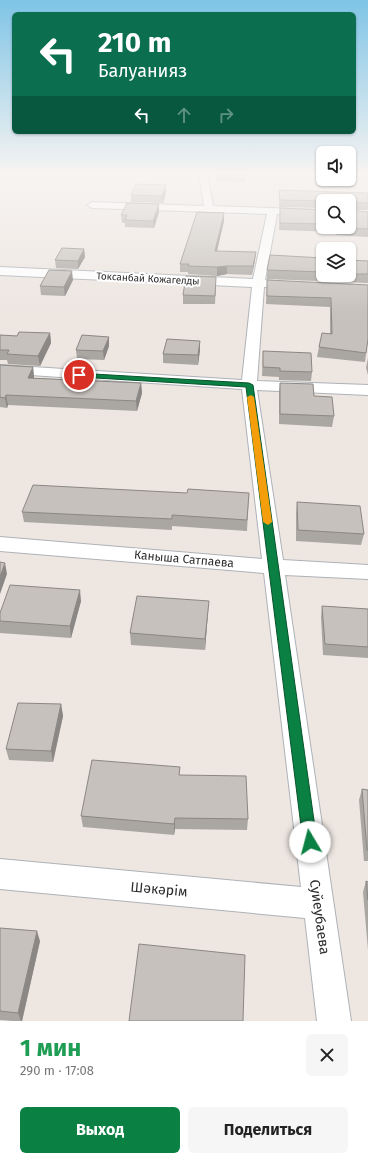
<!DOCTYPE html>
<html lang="ru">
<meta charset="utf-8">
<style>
body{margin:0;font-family:"Fira Sans",sans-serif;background:#f6f6f6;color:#222;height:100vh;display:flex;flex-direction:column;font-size:15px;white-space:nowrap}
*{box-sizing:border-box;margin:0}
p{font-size:13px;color:#767676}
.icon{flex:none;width:22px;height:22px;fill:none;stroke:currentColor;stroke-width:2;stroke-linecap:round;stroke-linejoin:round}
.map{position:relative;height:1021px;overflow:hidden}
.details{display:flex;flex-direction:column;background:#fff;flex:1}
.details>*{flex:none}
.hud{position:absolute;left:12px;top:12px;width:344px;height:122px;border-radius:6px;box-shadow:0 1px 3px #0004;background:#0b6e4f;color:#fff;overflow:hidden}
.buttons{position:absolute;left:316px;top:146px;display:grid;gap:8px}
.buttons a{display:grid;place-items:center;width:40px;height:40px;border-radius:6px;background:#fff;box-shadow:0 1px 3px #0004;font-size:20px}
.pin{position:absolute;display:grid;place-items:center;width:34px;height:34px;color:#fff;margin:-17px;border:2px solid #fff;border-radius:50%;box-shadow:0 1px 4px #0007}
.me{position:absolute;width:44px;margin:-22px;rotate:352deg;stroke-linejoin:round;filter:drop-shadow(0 0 3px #0008)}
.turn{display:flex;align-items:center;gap:14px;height:84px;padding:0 20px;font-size:18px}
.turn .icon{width:52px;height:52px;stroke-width:2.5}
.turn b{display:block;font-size:28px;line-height:34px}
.lanes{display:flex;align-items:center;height:38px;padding:0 20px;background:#0003;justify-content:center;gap:20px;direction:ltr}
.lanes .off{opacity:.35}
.round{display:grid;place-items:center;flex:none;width:42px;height:42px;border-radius:6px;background:#f6f6f6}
.head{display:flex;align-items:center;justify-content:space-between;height:68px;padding:0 20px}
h1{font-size:24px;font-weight:700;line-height:30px;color:#1e9e55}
.primary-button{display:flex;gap:8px;margin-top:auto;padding:8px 20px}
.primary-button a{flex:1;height:46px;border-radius:6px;background:#0b8043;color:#fff;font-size:16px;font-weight:700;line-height:46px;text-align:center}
.primary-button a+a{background:#f6f6f6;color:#222}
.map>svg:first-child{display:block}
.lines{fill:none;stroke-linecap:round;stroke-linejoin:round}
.minor-casing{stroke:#aeb2b8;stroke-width:2}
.minor{fill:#fff;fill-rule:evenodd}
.wall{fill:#aaa6a2}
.shaded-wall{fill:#8b8784}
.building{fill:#c6c1bc;stroke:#8b8784}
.route{fill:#0b8043;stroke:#07532c}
.slow{fill:#f59e0b}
.labels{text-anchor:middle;stroke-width:4;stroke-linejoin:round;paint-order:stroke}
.far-street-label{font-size:10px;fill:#2d2d2d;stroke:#fff}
.street-label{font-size:12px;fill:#2d2d2d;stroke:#fff}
.near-street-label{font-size:14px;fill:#2d2d2d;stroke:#fff}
</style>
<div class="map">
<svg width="368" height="1021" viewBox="0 0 368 1021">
<rect width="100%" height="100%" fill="#ede6e1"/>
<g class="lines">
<defs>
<polygon id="minor" points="199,173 207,173 213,206 323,210 323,216 277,214 265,280 274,281 276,284 274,287 264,287 257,381 368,385 368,395 257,390 283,560 368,565 368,579 285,575 351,1021 317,1021 305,918 0,889 0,859 301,887 264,573 0,551 0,537 262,559 242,389 0,373 0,365 242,380 252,287 0,275 0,267 253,279 267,214 92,208 87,205 92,202 204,206"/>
</defs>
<!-- minor casing -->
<use href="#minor" class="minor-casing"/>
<!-- minor -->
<use href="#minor" class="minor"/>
</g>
<!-- wall -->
<g class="wall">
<polygon points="246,173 245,182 216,181 216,174"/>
<polygon points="279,190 368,193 368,210 349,210 323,201 323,208 279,207"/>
<polygon points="166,192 163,203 131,202 131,195"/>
<polygon points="280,208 323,210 323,227 349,227 368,212 368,237 336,235 336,232 279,230"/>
<polygon points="159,212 154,228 125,227 125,223 122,223 121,215"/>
<polygon points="224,221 217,251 255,260 252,275 227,274 217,276 188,274 188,272 180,272 180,264"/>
<polygon points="84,249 85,257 78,269 56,268 55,260"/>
<polygon points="323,258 323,275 349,275 349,260 368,261 368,283 267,279 267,270"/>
<polygon points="73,280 65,296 41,295 40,286"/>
<polygon points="267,280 368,285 368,339 365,362 317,357 319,347 330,334 330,307 266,304"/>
<polygon points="216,286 215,304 183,304 183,295"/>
<polygon points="50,333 51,343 40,366 8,364 7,360 0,360 0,335 17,336"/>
<polygon points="200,341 200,350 198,365 163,363 163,354"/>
<polygon points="109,346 104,360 77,359 76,350"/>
<polygon points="263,351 312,372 311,381 279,380 279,377 262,376"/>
<polygon points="368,358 368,375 366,368"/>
<polygon points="0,366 33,367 34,377 34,378 141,383 142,393 137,411 8,405 7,408 0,407"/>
<polygon points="280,383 314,396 334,416 332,427 279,424 279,392"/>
<polygon points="187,493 249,493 247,531 172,526 172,530 24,522 22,512"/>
<polygon points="297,502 364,534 361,545 296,541 296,513"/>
<polygon points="81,601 71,638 0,633 0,613"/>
<polygon points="322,606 368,609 368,658 323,655 321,617"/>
<polygon points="208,612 205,650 131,645 130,633"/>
<polygon points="61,704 63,716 53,762 9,760 6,749"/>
<polygon points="180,775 248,819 247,830 175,829 174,835 83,827 81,816"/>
<polygon points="362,789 368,790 368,861 364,861 359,800"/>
<polygon points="366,881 368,882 368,950 363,892"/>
<polygon points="0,928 40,941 22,1021 13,1021 0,1020"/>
</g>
<!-- shaded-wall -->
<g class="shaded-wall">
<polygon points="166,185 166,192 163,203 162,196"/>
<polygon points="159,204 159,212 154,228 153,221"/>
<polygon points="224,213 224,221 215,259 215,251"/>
<polygon points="84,249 85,257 78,269 78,261"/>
<polygon points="256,252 255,260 252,275 253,266"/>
<polygon points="227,266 227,274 217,276 217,267"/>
<polygon points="72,271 73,280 65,296 64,287"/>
<polygon points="50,333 51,343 40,366 38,356"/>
<polygon points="109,337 109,346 104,360 103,351"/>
<polygon points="200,341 200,350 198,365 198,355"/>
<polygon points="33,367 34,377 29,388 28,378"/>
<polygon points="141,383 142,393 137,411 136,401"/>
<polygon points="6,395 8,405 7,408 5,398"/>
<polygon points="5,563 7,574 0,594 0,577"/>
<polygon points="80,590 81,601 71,638 70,626"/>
<polygon points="209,601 208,612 205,650 205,639"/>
<polygon points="61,704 63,716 53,762 51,751"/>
<polygon points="175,818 175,829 174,835 174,824"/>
<polygon points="37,931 40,941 22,1021 21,1021 18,1013"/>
</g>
<!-- building -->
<g class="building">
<polygon points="217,173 246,173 246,175 216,174"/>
<polygon points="136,184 166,185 162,196 131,195"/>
<polygon points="279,190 368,193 368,203 350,202 349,203 349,201 323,201 280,200"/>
<polygon points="127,203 159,204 153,221 125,220 127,215 121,215"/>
<polygon points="280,208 323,210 323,224 280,223"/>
<polygon points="349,210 368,212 368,229 337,228 337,227 349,227"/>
<polygon points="197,212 224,213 215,251 256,252 253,266 227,266 217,267 188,266 189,264 180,264"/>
<polygon points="62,248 84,249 78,261 55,260"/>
<polygon points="270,255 323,258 323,272 267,270"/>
<polygon points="349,260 368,261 368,274 349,274"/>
<polygon points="49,270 72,271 64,287 40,286"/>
<polygon points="186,276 216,277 215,296 183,295"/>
<polygon points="267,280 368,285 368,339 366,353 319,347 322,333 332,334 331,298 267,296"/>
<polygon points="19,332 50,333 38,356 7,354 9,350 0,350 0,335 17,336"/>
<polygon points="82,335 109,337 103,351 76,350"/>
<polygon points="167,339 200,341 198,355 163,354"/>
<polygon points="263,351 311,353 312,372 280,371 280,368 263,367"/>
<polygon points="0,365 33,367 28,378 141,383 136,401 6,395 5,398 0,397"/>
<polygon points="280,383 313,384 314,396 332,397 334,416 280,414"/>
<polygon points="33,485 187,493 188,489 249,493 247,520 172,515 172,519 22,512"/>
<polygon points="297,502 360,506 364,534 298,530"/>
<polygon points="0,562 5,563 0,577"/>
<polygon points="10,585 80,590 70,626 0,621 0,613"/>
<polygon points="137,596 209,601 205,639 130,633"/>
<polygon points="322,606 368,609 368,647 325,644"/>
<polygon points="18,703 61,704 51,751 6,749"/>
<polygon points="92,760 180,767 179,775 246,776 248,819 175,818 174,824 81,816"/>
<polygon points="362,789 368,790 368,850 367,850"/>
<polygon points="366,881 368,882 368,900"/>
<polygon points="0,928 37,931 18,1013 0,1011"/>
<polygon points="139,944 245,955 243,1021 129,1021"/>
</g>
<!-- sky -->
<linearGradient id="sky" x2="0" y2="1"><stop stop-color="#7fc4e6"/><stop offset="0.55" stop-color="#f7f4f2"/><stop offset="1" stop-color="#f7f4f2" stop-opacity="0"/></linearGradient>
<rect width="368" height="315" fill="url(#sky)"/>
<!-- route -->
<polygon class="route" points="76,373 249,383 253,385 317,842 315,847 310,849 305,847 303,842 246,387 79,377 75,375"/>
<!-- slow -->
<polygon class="slow" points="251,395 254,397 272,522 268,525 263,522 247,397"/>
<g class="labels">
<!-- far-street labels -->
<g class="far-street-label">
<text transform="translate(148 278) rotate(3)" y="4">Токсанбай Кожагелды</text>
</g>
<!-- street labels -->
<g class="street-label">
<text transform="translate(184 559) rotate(5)" y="4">Каныша Сатпаева</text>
</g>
<!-- near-street labels -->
<g class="near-street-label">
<text transform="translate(159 889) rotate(5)" y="5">Шәкәрім</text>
<text transform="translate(320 917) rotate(82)" y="5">Суйеубаева</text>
</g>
</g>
</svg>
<div class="buttons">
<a><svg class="icon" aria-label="sound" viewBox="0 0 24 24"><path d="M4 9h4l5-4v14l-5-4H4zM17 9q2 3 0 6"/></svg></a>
<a><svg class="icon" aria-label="search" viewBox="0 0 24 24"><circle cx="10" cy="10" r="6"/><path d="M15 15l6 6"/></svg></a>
<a><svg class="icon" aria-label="layers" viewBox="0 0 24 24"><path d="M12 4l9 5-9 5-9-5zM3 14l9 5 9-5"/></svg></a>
</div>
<div class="pin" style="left:79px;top:375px;background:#d93025"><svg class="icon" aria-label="arrive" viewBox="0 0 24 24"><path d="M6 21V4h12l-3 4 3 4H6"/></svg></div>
<svg class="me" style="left:310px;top:842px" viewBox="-20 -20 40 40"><circle r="19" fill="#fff"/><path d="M0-13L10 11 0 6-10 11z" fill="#0b8043"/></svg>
<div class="hud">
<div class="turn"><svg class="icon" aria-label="left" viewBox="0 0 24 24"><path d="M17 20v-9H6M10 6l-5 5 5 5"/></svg><div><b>210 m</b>Балуанияз</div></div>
<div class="lanes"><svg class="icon" aria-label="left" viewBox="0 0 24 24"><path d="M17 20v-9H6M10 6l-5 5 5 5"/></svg><svg class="icon off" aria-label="ahead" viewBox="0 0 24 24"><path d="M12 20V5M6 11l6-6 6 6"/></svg><svg class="icon off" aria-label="right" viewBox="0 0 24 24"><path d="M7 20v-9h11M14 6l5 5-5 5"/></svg></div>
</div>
</div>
<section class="details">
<div class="head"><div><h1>1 мин</h1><p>290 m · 17:08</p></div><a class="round"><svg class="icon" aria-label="close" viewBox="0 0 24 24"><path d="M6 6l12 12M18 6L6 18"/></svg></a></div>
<div class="primary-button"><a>Выход</a><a>Поделиться</a></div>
</section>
